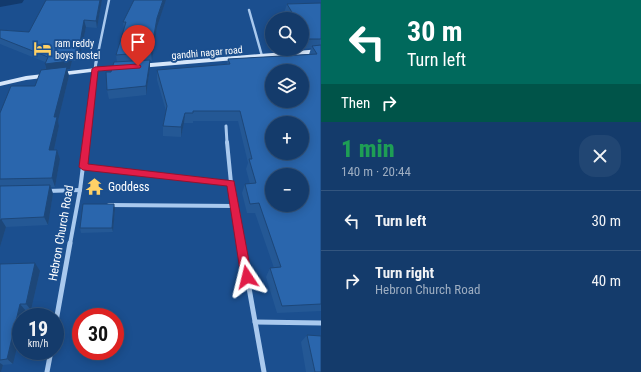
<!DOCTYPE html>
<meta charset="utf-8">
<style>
body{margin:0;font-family:"Roboto Condensed",sans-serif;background:#214673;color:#f1f3f6;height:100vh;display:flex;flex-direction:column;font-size:15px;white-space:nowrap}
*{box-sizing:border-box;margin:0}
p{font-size:13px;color:#9dadc1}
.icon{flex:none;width:22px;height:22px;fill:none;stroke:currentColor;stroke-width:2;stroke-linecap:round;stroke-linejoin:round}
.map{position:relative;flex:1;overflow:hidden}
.panel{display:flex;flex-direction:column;background:#143b6b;width:320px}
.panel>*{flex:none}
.banner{background:#00695c;color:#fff;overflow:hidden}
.controls{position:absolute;left:265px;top:12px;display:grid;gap:8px}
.controls a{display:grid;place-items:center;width:44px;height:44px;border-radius:50%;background:#143b6b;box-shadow:0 2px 10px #0003,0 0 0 1px #33557e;font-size:20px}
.speed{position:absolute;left:12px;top:308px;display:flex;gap:8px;font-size:20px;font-weight:700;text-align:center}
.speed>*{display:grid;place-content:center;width:52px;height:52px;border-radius:50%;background:#143b6b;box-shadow:0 2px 10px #0003,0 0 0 1px #33557e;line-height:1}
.speed small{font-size:10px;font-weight:400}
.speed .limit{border:6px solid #d22;background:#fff;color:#111}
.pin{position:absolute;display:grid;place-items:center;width:34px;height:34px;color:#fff;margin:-41px -17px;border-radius:50% 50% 50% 0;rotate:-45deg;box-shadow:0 0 4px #0007}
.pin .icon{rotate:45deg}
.me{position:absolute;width:44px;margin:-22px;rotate:350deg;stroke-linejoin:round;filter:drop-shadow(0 0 3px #0008)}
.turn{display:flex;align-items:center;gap:14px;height:84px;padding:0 20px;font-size:18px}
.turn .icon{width:52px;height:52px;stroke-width:2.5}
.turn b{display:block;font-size:28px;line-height:34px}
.then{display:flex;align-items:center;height:38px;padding:0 20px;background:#0003;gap:8px;font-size:15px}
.round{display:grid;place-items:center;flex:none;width:42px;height:42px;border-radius:16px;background:#214673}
.head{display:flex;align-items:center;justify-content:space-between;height:68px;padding:0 20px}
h1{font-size:24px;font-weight:800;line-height:30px;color:#1e9e55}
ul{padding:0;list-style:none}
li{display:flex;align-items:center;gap:12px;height:60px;padding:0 20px;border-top:1px solid #33557e}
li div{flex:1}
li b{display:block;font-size:15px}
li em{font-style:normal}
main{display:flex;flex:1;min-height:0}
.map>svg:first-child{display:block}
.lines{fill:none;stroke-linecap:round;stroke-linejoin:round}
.canal{fill:#123a6d;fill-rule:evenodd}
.minor-far3{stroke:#a9c9ee;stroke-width:2.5}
.minor-far2{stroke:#a9c9ee;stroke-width:3}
.minor-far1{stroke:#a9c9ee;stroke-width:4}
.minor{stroke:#a9c9ee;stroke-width:5}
.secondary{fill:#d6e6fa;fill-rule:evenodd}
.wall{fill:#245895}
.shaded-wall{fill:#1d4779}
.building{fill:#2a66ad;stroke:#1d4779;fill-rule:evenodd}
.route{fill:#e11d48;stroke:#92132f}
.labels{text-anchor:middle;stroke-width:4;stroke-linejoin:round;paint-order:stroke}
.far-poi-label{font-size:10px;fill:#fff;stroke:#1b4f8f;text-anchor:start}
.far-street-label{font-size:10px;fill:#fff;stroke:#1b4f8f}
.poi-label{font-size:12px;fill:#fff;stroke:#1b4f8f;text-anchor:start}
.street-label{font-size:12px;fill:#fff;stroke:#1b4f8f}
</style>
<main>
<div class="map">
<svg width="321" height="372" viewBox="0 0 321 372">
<rect width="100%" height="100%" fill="#1b4f8f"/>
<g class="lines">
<!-- canal -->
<polygon class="canal" points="0,0 24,0 22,3 0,7"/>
<!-- minor-far3 -->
<g class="minor-far3">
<polyline points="249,10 262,56"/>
<polyline points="96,63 109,0"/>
</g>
<!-- minor-far2 -->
<g class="minor-far2">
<polyline points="226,126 227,143"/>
<polyline points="86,143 96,62"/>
</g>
<!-- minor-far1 -->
<g class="minor-far1">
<polyline points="227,142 231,183 242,244"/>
<polyline points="83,167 231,183"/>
<polyline points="48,191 80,190"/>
<polyline points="109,205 234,206"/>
<polyline points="70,244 80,190 86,142"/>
</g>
<!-- minor -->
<g class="minor">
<polyline points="241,243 264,372"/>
<polyline points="255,322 321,323"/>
<polyline points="55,327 70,243"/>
<polyline points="47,372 51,351"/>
</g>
<!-- secondary -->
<g class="secondary">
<polygon points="321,49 321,53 139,68 136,66 139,64"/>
<polygon points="122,65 124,66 124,68 26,80 0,86 0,82 26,76"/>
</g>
</g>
<!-- wall -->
<g class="wall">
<polygon points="102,0 97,28 86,27 79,61 72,61 70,69 67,69 69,76 58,121 59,126 54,150 57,150 60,159 55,187 51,187 53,194 48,225 6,227 0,247 0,113 35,86 46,70 45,64 45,62 0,44 0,30 29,32"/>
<polygon points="134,0 166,0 157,27 152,61 150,61 150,68 146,95 109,99 107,90 111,72 117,62 116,55 124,29 123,22"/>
<polygon points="321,3 321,311 277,313 266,277 270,268 274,268 255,213 247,213 242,193 245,184 250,184 246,169 248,163 238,121 193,121 193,123 184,123 181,137 163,136 163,126 166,111 157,80 157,70 227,64 228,59 309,55 311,48 305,49 302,44 302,19 288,19 284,13 287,4"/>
<polygon points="115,209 113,232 81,233 80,228"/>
<polygon points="0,264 40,271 31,310 26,311 24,317 21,317 13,364 3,365 1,372 0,372"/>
<polygon points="307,335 321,372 306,372 301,342"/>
</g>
<!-- shaded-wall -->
<g class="shaded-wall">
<polygon points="100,0 102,0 97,28 96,21"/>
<polygon points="163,0 166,0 157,27 152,61 151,52 157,18"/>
<polygon points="84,20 86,27 79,61 78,54"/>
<polygon points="71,54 72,61 70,69 67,69 69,76 58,121 59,126 52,159 49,150 54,117 47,72 45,64"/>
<polygon points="150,60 150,68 146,95 146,86"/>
<polygon points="185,113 184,123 181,137 181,127"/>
<polygon points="57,150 60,159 55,187 52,178"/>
<polygon points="50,185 53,194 48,225 44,217"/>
<polygon points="114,204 115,209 113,232 112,228"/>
<polygon points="1,219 6,227 0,247 0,222"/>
<polygon points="35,263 40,271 31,310 26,304"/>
<polygon points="20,304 26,311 24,317 21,317 21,330 13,364 7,359"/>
<polygon points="0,363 3,365 1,372 0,372"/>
</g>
<!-- building -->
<g class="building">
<polygon points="46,0 100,0 96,21 84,20 78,54 71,54 69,61 45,64 48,57 0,38 0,30 29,32"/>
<polygon points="134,0 163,0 157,18 151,52 116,55 126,22 123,22"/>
<polygon points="321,3 321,39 308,39 302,29 302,19 296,19 287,4"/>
<path d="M321 45V304L282 306 270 268 281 267 259 203 250 204 245 184 256 183 249 159H252L240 111H193V113H185L181 127 163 126 167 106 157 70 230 64 228 59 317 54 312 46ZM272 71H302V101H272ZM272 123H302V153H272ZM272 175H302V205H272Z"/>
<polygon points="150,60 146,86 107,90 106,72 111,72 114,62"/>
<polygon points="67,67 54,117 57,117 49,150 57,150 52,178 0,179 0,113 11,86 35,86 41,70"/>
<polygon points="50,185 44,217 1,219 0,222 0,186"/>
<polygon points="83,204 114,204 112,228 80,228"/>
<polygon points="35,263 26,304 20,304 7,359 0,360 0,264"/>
<polygon points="307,335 321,336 321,372 315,372"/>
</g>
<!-- route -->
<polygon class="route" points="138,64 141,66 140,68 98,71 88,164 234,181 252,277 251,280 247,282 243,280 241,277 227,186 83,170 79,167 92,69 95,67"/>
<!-- icons -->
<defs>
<symbol id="hotel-bare" viewBox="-9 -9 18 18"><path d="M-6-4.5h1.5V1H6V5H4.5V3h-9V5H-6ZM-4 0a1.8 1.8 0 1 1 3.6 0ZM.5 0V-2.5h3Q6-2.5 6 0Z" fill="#ffd166" stroke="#1b4f8f" stroke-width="2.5" paint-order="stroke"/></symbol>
<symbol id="temple-bare" viewBox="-9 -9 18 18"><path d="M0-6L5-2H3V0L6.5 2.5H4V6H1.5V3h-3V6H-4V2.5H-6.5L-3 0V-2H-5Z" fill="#ffd166" stroke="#1b4f8f" stroke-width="2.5" paint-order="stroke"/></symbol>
</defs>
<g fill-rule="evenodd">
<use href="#hotel-bare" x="30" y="36" width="25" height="25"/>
<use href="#temple-bare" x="82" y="174" width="25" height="25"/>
</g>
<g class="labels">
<!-- far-poi labels -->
<g class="far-poi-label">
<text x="55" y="47">ram reddy<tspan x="55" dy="12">boys hostel</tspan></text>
</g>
<!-- far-street labels -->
<g class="far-street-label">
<text transform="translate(207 52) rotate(-5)" y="4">gandhi nagar road</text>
</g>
<!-- poi labels -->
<g class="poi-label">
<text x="108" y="191">Goddess</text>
</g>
<!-- street labels -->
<g class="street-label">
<text transform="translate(61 233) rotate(-80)" y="4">Hebron Church Road</text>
</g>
</g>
</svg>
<div class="controls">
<a><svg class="icon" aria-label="search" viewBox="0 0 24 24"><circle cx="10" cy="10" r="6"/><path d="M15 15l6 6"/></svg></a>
<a><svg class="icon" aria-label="layers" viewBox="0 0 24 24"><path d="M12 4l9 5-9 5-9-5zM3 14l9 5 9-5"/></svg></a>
<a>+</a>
<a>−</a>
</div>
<div class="speed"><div>19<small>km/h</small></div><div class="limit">30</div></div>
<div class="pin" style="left:138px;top:66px;background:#d93025"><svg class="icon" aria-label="arrive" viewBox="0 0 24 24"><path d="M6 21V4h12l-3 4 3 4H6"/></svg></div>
<svg class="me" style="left:247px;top:277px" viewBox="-20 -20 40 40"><path d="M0-17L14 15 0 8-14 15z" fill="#e11d48" stroke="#fff" stroke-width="4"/></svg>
</div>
<section class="panel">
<div class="banner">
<div class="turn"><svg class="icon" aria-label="left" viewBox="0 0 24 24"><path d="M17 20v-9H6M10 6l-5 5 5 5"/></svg><div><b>30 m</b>Turn left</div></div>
<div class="then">Then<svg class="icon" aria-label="right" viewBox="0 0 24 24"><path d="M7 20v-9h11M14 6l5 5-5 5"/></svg></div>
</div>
<div class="head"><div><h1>1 min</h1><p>140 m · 20:44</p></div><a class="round"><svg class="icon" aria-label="close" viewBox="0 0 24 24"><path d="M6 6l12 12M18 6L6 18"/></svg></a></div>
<ul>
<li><svg class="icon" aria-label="left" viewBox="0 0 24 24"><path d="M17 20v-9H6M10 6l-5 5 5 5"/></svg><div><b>Turn left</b></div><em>30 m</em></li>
<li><svg class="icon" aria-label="right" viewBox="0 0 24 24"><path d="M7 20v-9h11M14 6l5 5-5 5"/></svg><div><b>Turn right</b><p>Hebron Church Road</p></div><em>40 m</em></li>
</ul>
</section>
</main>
